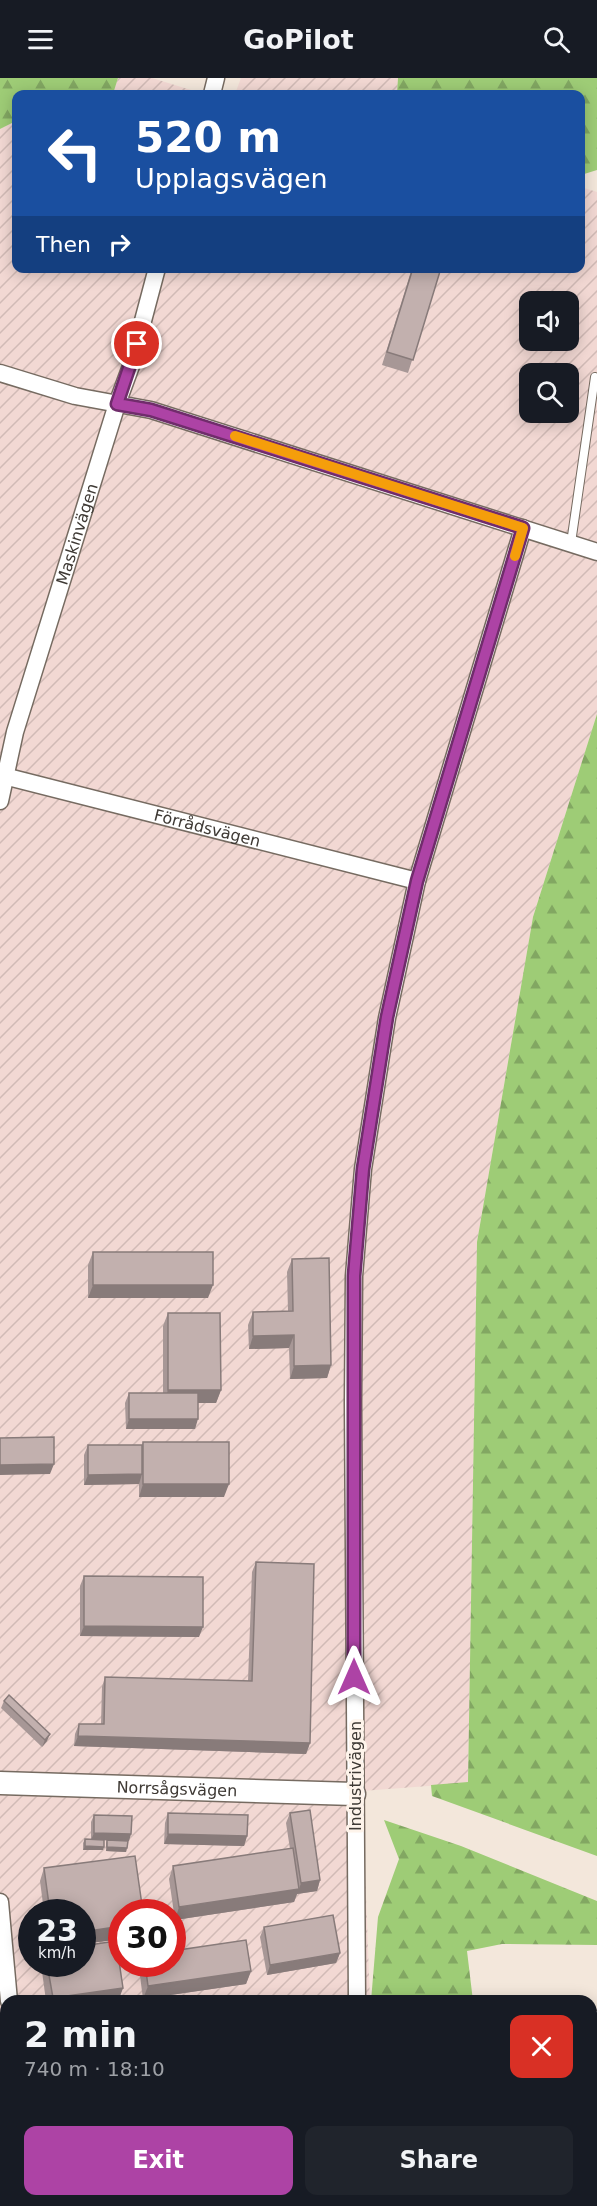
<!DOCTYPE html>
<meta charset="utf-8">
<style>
body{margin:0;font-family:"DejaVu Sans",sans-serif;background:#20242c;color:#f1f3f6;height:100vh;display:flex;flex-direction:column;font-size:22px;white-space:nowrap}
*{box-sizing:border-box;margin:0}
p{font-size:20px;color:#9ea1a6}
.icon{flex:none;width:33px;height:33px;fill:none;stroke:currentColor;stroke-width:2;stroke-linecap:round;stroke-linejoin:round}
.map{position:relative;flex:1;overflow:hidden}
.sheet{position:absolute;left:0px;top:1917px;width:597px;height:212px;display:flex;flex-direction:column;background:#171b24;border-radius:18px 18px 0 0;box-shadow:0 3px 15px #0003}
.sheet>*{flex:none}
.hud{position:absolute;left:12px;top:12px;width:573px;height:183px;border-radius:12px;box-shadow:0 3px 15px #0003;background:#1a4fa0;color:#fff;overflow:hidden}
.fabs{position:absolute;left:519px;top:213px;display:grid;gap:12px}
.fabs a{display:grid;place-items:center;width:60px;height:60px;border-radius:12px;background:#171b24;box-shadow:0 3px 15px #0003;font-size:30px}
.speed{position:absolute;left:18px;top:1821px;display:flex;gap:12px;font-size:30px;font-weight:700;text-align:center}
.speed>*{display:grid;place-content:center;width:78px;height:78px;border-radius:50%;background:#171b24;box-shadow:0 3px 15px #0003;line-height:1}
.speed small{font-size:15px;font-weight:400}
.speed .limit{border:9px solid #d22;background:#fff;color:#111}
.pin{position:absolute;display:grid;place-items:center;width:51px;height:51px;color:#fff;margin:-26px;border:3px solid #fff;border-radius:50%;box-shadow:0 2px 6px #0007}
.me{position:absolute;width:66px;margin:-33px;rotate:0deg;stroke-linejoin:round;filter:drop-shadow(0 0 4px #0008)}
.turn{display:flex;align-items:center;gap:21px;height:126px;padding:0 24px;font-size:27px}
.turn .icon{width:78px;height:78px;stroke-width:2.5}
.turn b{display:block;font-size:42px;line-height:51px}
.then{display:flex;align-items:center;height:57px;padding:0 24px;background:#0003;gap:12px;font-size:22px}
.round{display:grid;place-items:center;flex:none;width:63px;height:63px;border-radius:12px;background:#20242c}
.summary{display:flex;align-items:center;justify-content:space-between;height:102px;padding:0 24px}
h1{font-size:36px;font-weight:800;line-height:45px}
.cta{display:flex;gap:12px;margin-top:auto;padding:12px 24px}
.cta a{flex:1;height:69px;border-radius:12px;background:#ad43a5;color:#fff;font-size:24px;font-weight:800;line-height:69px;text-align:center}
.cta a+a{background:#20242c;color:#f1f3f6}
header{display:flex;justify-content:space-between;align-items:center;height:78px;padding:0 24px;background:#171b24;font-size:27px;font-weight:800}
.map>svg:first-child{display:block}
.industrial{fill:url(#industrial-furrows);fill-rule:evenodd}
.grass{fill:#c3e8a4}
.forest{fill:url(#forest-firs)}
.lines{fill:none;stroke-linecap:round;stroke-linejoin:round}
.lane-casing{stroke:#766b61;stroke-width:10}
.street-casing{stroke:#766b61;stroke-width:19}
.secondary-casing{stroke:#766b61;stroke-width:25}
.lane{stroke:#fff;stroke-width:8}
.street{stroke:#fff;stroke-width:16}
.secondary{stroke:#fff;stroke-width:22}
.wall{fill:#a79796}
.shaded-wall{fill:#887b7a}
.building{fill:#c2b0ae;stroke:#887b7a;stroke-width:1.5}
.route-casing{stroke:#702c6b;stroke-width:15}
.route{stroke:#ad43a5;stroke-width:10}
.slow{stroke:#f59e0b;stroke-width:10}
.labels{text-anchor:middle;stroke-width:6;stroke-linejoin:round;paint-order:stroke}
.street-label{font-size:16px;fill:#3e3934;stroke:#fef4eb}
</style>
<header><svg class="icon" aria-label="menu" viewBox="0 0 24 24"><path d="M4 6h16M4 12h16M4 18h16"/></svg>GoPilot<svg class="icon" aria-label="search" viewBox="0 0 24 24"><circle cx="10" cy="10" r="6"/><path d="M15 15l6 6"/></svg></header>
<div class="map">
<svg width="597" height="2128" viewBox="0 0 597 2128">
<defs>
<pattern id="industrial-furrows" width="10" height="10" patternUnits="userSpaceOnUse" patternTransform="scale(1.5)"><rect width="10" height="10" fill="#f2d8d3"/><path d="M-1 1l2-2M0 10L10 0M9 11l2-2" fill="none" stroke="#d1bab6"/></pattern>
<pattern id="forest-firs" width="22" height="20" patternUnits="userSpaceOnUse" patternTransform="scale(1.5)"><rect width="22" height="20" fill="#9ecc76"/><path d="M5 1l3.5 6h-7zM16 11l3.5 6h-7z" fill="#82a762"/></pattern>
</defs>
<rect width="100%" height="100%" fill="#f3e7db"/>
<!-- industrial -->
<g class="industrial">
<polygon points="118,0 152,0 204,16 113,16"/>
<polygon points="241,0 398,0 397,16 235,16"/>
<path d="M16 43V190H580L581 109 597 114V636L533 839 477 1164 468 1705 362 1713 370 1923H6V2122L57 2123 58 2128H0V51ZM530 224H568V262H530ZM530 296H568V334H530ZM32 1834H82V1886H32ZM122 1834H172V1886H122Z"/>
</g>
<!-- grass -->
<polygon class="grass" points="439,2122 440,2128 106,2128 106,2123"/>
<!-- forest -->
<g class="forest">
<polygon points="0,0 118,0 113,16 16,16 16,43 0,51"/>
<polygon points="398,0 597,0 597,92 581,97 580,16 397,16"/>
<polygon points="597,636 597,1778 432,1718 431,1707 468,1704 477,1164 533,839"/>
<polygon points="384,1742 461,1768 597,1823 597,1867 502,1866 467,1873 473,1923 371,1923 378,1839 399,1781"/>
<polygon points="597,1967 597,2029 591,2029 591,1968"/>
</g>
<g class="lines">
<defs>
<polyline id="lane" points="571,465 595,299"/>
<g id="street">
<polyline points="212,16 216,0"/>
<polyline points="0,295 75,318 151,332 597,474"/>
<path id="s1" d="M0 697 417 803"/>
<path id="s2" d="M0 723 15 654 117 326 131 288 157 190"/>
<polyline points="0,1824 9,1923"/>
<polyline points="357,1923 353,1324 354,1198 363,1091 387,940 417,803 523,450"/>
<polyline points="591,1942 597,1941"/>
</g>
<g id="secondary">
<path id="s3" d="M0 1705 354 1716"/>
</g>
</defs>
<!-- lane casing -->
<use href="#lane" class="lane-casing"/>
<!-- street casing -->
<use href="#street" class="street-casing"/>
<!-- secondary casing -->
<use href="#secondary" class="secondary-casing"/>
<!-- lane -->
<use href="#lane" class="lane"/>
<!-- street -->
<use href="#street" class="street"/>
<!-- secondary -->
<use href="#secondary" class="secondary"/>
</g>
<!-- wall -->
<g class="wall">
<polygon points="412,190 446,190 444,195 440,194 408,295 382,287"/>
<polygon points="93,1174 208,1220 88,1220 88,1187"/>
<polygon points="292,1181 331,1287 327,1300 290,1301 289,1270 249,1271 248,1247 253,1234 288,1233 287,1194"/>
<polygon points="168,1235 221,1312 216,1325 198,1325 195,1351 126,1351 125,1325 129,1315 163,1315 163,1248"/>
<polygon points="143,1364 224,1419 139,1419 139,1406 84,1407 84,1377 88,1367 142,1367"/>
<polygon points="256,1484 310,1665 306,1676 74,1668 75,1656 79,1646 101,1646 102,1609 105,1599 248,1603 252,1494"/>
<polygon points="84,1498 199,1559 80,1558 80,1508"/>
<polygon points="4,1623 47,1663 42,1669 1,1630"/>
<polygon points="168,1735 247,1758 244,1768 164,1766 165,1745"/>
<polygon points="290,1735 320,1802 317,1813 297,1816 294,1824 175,1842 169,1801 173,1788 290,1771 286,1745"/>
<polygon points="94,1737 131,1756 128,1763 126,1774 106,1773 106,1765 107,1762 104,1762 103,1772 83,1772 83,1765 85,1761 91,1762 91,1744"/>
<polygon points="44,1790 122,1834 122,1861 82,1866 82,1834 44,1834 40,1803"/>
<polygon points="264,1849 340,1875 336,1885 267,1897 260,1859"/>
<polygon points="41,1886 82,1886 123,1910 118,1923 46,1923"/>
<polygon points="140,1886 172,1886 251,1893 246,1906 143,1921 139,1890"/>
</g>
<!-- shaded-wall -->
<g class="shaded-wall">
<polygon points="93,1207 213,1207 208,1220 88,1220"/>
<polygon points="294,1257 289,1270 249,1271 253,1258"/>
<polygon points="331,1287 327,1300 290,1301 294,1288"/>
<polygon points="168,1312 221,1312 216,1325 163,1325"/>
<polygon points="129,1341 198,1341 195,1351 126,1351"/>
<polygon points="54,1386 50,1396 0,1397 0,1387"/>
<polygon points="142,1396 139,1406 84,1407 88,1397"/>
<polygon points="143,1406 229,1406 224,1419 139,1419"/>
<polygon points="84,1548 203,1549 199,1559 80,1558"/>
<polygon points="50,1656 47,1663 42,1669 45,1662"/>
<polygon points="78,1658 310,1665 306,1676 74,1668"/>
<polygon points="94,1755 131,1756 129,1763 91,1762"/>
<polygon points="168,1756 247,1758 244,1768 164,1766"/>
<polygon points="85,1768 104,1769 103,1772 83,1772"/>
<polygon points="107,1769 127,1770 126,1774 106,1773"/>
<polygon points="320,1802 317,1813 297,1816 294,1824 175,1842 179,1829 299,1811 301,1805"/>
<polygon points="122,1848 122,1861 82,1866 82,1854"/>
<polygon points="340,1875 336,1885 267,1897 270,1887"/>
<polygon points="251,1893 246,1906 143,1921 148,1908"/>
<polygon points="123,1910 118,1923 52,1923 53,1920"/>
</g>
<!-- building -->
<g class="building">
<polygon points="413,190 441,190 413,282 387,274"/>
<rect x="93" y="1174" width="120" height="33"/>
<polygon points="329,1180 331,1287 294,1288 294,1257 253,1258 253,1234 293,1233 292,1181"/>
<polygon points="168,1235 220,1235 221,1312 168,1312"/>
<rect x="129" y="1315" width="69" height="26"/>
<polygon points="54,1359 54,1386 0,1387 0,1360"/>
<rect x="143" y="1364" width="86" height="42"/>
<polygon points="88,1367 142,1367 142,1396 88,1397"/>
<polygon points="256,1484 314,1486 310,1665 78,1658 79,1646 104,1646 105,1599 252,1603"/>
<polygon points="84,1498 203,1499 203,1549 84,1548"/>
<polygon points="9,1617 50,1656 45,1662 4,1623"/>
<polygon points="310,1732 320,1802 301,1805 290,1735"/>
<polygon points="168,1735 248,1737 247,1758 168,1756"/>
<polygon points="94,1737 132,1738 131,1756 94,1755"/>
<polygon points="85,1761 104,1762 104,1769 85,1768"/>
<polygon points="107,1762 128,1763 127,1770 107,1769"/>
<polygon points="293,1770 299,1811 179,1829 173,1788"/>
<polygon points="135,1778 143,1834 122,1834 122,1848 82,1854 82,1834 50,1834 44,1790"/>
<polygon points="333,1837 340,1875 270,1887 264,1849"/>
<polygon points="246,1862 251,1893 148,1908 145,1886 172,1886 172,1873"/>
<polygon points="116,1863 123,1910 53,1920 47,1886 82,1886 82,1868"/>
<polygon points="0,2078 3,2078 1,2128 0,2128"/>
</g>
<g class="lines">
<defs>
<polyline id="route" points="137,266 117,326 151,332 523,450 417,803 387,939 363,1091 354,1198 354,1599"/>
</defs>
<!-- route casing -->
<use href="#route" class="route-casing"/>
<!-- route -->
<use href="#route" class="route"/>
<!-- slow -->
<polyline class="slow" points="235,358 523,450 515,478"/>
</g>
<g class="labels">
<!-- street labels -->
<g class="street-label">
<text dy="6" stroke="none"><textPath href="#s2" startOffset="278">Maskinvägen</textPath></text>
<text dy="6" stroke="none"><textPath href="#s1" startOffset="214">Förrådsvägen</textPath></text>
<text transform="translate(355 1698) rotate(-90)" y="6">Industrivägen</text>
<text dy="6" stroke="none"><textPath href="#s3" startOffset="177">Norrsågsvägen</textPath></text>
</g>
</g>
</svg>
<div class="fabs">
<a><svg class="icon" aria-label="sound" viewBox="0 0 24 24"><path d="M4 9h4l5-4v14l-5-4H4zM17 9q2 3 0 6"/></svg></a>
<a><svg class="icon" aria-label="search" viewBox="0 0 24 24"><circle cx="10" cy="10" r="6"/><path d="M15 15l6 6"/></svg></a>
</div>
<div class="speed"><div>23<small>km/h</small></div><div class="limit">30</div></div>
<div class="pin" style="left:137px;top:266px;background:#d93025"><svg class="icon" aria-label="arrive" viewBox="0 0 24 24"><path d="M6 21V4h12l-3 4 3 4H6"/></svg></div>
<svg class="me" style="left:354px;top:1599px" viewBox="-20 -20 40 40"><path d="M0-17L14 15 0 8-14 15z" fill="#ad43a5" stroke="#fff" stroke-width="4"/></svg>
<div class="hud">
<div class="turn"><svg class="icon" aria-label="left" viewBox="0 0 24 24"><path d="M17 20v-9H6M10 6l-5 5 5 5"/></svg><div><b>520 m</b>Upplagsvägen</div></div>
<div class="then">Then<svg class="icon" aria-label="right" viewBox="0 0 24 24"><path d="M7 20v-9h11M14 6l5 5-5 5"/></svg></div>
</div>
<section class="sheet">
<div class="summary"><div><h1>2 min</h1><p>740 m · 18:10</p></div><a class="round" style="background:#d93025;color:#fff"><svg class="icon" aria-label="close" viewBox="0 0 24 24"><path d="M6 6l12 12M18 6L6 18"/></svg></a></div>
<div class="cta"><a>Exit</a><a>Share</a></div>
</section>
</div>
